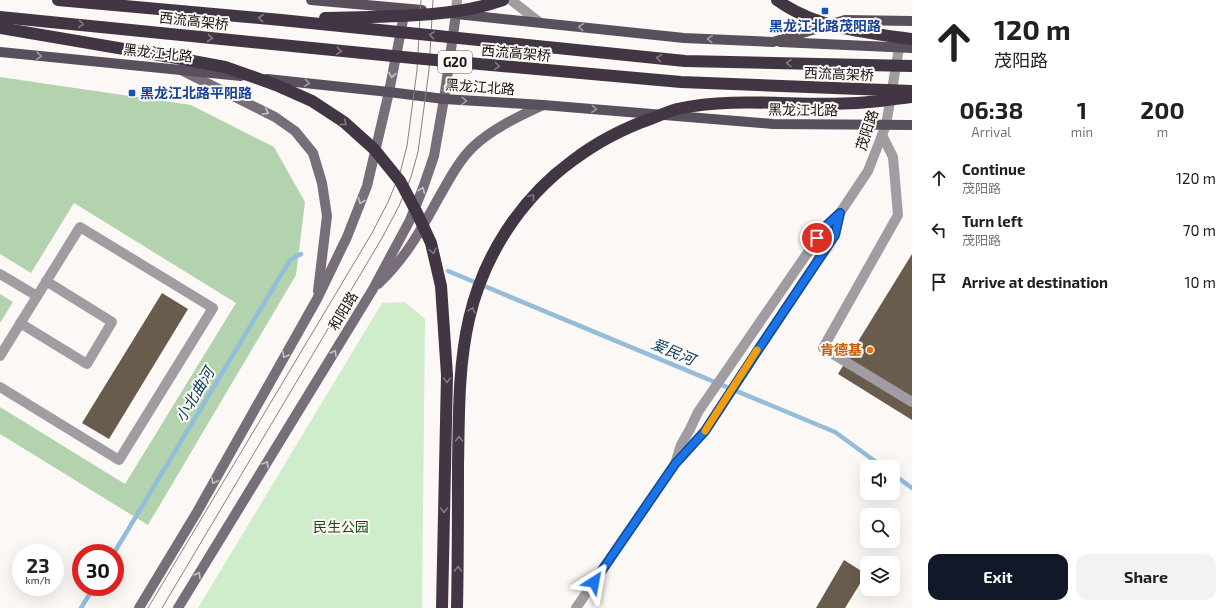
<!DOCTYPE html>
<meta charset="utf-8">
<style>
body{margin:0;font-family:"Exo 2","Noto Sans SC",sans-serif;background:#f2f2f2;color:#202124;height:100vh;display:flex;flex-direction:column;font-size:15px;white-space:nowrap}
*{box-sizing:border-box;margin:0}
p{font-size:13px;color:#757577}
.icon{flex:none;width:22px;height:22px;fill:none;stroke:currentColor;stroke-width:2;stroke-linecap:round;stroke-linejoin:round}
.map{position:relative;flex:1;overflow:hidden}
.details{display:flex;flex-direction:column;background:#fff;width:320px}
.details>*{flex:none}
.top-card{background:#fff;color:#202124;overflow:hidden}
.fabs{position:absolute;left:860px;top:460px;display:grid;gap:8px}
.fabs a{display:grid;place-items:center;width:40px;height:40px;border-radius:8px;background:#fff;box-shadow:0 4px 16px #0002;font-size:20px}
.speed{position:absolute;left:12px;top:544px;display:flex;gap:8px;font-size:20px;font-weight:700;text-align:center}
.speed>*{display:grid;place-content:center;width:52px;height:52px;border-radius:50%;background:#fff;box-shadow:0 4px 16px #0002;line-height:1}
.speed small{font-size:10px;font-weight:400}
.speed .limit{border:6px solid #d22;background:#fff;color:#111}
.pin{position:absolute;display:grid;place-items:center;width:34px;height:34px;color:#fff;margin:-17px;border:2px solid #fff;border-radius:50%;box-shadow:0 1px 4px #0007}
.me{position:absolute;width:44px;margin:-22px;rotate:34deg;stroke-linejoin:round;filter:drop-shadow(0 0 3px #0008)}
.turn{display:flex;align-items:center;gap:14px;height:84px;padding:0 16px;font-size:18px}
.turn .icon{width:52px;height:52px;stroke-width:2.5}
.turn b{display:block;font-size:28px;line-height:34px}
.eta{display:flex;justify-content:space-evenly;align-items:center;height:68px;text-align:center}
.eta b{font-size:24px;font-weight:700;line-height:28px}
.primary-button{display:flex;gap:8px;margin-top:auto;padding:8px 16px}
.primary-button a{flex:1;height:46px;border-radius:12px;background:#111827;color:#fff;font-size:16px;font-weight:700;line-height:46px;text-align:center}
.primary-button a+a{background:#f2f2f2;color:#202124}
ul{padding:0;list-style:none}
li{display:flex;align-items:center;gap:12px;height:52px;padding:0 16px}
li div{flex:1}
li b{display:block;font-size:15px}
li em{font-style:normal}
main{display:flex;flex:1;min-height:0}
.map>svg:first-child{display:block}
.green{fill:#cfeccb}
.forest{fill:#b3d3ae}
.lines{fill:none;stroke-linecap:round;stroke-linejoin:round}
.stream{stroke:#93bdda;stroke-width:4.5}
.building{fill:#695c4d}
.minor{stroke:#a19ba2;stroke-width:10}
.tertiary{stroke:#a19ba2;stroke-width:10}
.secondary{stroke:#786e79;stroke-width:10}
.primary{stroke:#5a4f5c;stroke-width:10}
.tram{stroke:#88827f;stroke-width:1}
.motorway-bridge{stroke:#423544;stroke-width:12}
.oneway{stroke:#837982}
.oneway2{stroke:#a39ba1}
.oneway3{stroke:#c7c1c4}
.route-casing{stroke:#114b97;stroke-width:10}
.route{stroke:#1a73e8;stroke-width:7}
.slow{stroke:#f59e0b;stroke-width:7}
.transit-dot{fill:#1a4fb4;stroke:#fcf8f6;stroke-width:1.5}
.food-dot{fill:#e8710a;stroke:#fcf8f6;stroke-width:1.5}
.labels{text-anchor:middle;stroke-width:4;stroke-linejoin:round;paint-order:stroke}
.shield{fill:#fcf8f6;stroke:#5e5855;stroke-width:1}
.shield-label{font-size:13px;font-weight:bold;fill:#1b1310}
.street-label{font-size:14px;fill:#1b1310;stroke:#fcf8f6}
.transit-label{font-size:14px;font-weight:bold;fill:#164399;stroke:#fcf8f6}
.food-label{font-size:14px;font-weight:bold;fill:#c56008;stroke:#fcf8f6;text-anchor:end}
.park-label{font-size:14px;fill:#1e4a19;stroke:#fcf8f6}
.water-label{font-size:15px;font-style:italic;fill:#023b57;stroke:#fcf8f6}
</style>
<main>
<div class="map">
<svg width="912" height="608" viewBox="0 0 912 608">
<rect width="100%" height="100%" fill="#fcf8f6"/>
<!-- green -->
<polygon class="green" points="405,302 425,319 422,608 198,608 382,303"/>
<!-- forest -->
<g class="forest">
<polygon points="0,77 191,105 274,147 305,202 296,275 148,525 0,434 0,407 125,484 236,303 74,203 31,273 0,254"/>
<polygon points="0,294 13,302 0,323"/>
</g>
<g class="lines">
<!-- stream -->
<g class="stream">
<polyline points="448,271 835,432 883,467"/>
<polyline points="893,474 912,488"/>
<polyline points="114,553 290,260 301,254"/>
<polyline points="81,608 94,587"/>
</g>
</g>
<!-- building -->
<g class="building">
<polygon points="912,254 912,420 838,374"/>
<polygon points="162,293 188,309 109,439 82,423"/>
<polygon points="844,560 866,574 845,608 816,608"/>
</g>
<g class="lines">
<!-- minor -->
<g class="minor">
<polyline points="882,135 893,157 898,215 823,348 912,402"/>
<polyline points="0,274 37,296"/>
<polyline points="20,323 87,364 112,322 46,281"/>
<polyline points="0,356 80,227 213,308 119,460 0,387"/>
<polyline points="675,464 681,445 690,429 698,412 826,226 840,213 868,171 886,125 899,48"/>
<polyline points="576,608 675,464 705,431 756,353 835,235 840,213"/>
</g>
<!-- tertiary -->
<g class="tertiary">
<polyline points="511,0 539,22"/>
<polyline points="456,14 457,0"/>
</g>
<!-- secondary -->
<g class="secondary">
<polyline points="183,71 275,117 295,131 313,153 322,183 327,216 318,291"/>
<path d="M378 284C405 259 421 230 438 199 449 180 459 160 474 146 493 128 520 116 543 105"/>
<polyline points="139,608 197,512 317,299 347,237 367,186 389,92 405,10"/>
<polyline points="178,608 373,289 410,220 423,188 434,156 444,99 456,14"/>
</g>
<!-- primary -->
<g class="primary">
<polyline points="311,0 422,10"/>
<polyline points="456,14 684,38 773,42 845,20 912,21"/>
<polyline points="780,42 912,48"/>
<polyline points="0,52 241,76"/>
<polyline points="267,79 389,92 444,99 543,105 773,124 912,125"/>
</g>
<!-- tram -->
<g class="tram">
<polyline points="148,608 372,233 388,202 400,173 407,146 417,70 421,0"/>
<polyline points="162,608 382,238 399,206 411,177 418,152 429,70 433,0"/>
</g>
<!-- motorway-bridge -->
<g class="motorway-bridge">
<polyline points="58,0 281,20 685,61 912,66"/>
<path d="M777 0C815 28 867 33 912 39"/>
<polyline points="0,17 413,58 681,82 912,91"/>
<path d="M325 18C382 16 449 19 503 0"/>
<polyline points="0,28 171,57 225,67 276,85 312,101 344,122 374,149 400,181 417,213 431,243 441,286 447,375 442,608"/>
<path d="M457 608C458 560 458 513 458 465 459 417 458 367 469 319 483 257 520 199 572 161 597 142 624 128 653 118 661 115 669 111 677 109 736 96 797 107 857 103 875 102 893 99 911 97"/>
</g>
</g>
<!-- one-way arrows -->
<defs><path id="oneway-chevron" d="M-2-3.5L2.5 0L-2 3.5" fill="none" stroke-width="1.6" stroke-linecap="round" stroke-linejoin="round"/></defs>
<g class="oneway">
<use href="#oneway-chevron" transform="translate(261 18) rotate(-175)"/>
<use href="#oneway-chevron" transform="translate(81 24) rotate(6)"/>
<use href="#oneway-chevron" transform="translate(432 35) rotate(-174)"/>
<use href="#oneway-chevron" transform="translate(210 38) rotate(6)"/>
<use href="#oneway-chevron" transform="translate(339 51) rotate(6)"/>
<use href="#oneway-chevron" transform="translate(659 58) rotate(-174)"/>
<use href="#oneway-chevron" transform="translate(789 63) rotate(-179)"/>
<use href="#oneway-chevron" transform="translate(497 66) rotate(5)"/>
<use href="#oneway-chevron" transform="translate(344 123) rotate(39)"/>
<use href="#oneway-chevron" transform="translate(532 197) rotate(-50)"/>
<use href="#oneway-chevron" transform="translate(433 251) rotate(77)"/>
<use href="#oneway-chevron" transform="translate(472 310) rotate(-73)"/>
<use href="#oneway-chevron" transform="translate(447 380) rotate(90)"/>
<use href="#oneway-chevron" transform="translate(459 439) rotate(-90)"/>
<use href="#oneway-chevron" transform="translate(444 510) rotate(91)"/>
<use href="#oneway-chevron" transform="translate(458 569) rotate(-90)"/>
</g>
<g class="oneway2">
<use href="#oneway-chevron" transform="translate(581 27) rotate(-174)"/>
<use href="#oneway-chevron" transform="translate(710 39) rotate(-177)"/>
<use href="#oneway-chevron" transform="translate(39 56) rotate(5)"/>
<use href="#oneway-chevron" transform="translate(307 83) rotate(6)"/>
<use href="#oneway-chevron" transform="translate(464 101) rotate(3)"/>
<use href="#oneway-chevron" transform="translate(594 109) rotate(5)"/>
</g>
<g class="oneway3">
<use href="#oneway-chevron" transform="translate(392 75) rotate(101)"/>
<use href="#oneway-chevron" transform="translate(266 112) rotate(26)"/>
<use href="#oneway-chevron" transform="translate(422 190) rotate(-68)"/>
<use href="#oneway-chevron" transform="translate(361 201) rotate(112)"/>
<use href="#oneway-chevron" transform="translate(334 353) rotate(-59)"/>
<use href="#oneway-chevron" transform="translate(285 355) rotate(119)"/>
<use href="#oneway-chevron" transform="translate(266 464) rotate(-59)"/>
<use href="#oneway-chevron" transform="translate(214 481) rotate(119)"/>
<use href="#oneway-chevron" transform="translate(198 575) rotate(-59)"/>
</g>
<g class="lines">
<defs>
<polyline id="route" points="594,582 675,464 705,431 756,353 835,235 840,213 826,226 817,238"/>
</defs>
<!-- route casing -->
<use href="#route" class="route-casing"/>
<!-- route -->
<use href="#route" class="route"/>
<!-- slow -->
<polyline class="slow" points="705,431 757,350"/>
</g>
<!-- markers -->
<g class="transit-dot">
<rect x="821" y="7" width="8" height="8" rx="2"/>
<rect x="128" y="89" width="8" height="8" rx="2"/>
</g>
<circle class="food-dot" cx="870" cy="350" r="4"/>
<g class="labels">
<!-- shield labels -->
<rect class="shield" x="438" y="51" width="34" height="22" rx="3"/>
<g class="shield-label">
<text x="455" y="67">G20</text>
</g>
<!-- street labels -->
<g class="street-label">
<text transform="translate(194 21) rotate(6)" y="5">西流高架桥</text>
<text transform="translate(158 53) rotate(6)" y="5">黑龙江北路</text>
<text transform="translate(516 53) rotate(5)" y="5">西流高架桥</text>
<text transform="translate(839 74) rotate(2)" y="5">西流高架桥</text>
<text transform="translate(480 87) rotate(4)" y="5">黑龙江北路</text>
<text transform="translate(803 110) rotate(1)" y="5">黑龙江北路</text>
<text transform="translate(867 130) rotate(-72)" y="5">茂阳路</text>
<text transform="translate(343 311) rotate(-59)" y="5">和阳路</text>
</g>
<!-- transit labels -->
<g class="transit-label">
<text x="825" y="31">黑龙江北路茂阳路</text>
<text x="140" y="98" text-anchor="start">黑龙江北路平阳路</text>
</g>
<!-- food labels -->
<g class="food-label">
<text x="862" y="355">肯德基</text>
</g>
<!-- park labels -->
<g class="park-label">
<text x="341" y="532">民生公园</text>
</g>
<!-- water labels -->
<g class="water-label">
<text transform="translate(673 352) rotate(23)" y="5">爱民河</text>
<text transform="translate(195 395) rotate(-59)" y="5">小北曲河</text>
</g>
</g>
</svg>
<div class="fabs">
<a><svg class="icon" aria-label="sound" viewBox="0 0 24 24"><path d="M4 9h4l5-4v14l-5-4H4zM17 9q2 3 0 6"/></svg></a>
<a><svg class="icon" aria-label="search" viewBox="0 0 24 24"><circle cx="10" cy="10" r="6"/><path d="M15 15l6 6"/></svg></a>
<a><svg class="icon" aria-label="layers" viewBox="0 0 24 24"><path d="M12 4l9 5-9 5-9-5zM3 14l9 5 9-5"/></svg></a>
</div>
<div class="speed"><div>23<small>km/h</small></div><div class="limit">30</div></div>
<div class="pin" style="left:817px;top:238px;background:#d93025"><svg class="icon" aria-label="arrive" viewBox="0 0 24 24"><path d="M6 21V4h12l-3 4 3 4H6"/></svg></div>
<svg class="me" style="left:594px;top:582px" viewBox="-20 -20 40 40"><path d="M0-17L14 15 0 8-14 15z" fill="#1a73e8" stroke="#fff" stroke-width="4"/></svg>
</div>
<section class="details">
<div class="top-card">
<div class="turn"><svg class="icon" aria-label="ahead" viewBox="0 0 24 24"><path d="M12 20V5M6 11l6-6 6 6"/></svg><div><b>120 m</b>茂阳路</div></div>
</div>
<div class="eta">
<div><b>06:38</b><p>Arrival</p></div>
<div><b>1</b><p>min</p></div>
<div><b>200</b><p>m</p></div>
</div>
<ul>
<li><svg class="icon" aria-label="ahead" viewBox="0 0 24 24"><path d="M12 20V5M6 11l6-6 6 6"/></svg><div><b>Continue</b><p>茂阳路</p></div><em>120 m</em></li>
<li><svg class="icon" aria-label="left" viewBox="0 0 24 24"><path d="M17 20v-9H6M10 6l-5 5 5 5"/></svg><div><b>Turn left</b><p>茂阳路</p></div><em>70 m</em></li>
<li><svg class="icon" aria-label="arrive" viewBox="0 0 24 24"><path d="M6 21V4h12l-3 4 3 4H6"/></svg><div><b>Arrive at destination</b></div><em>10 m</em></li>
</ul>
<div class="primary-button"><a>Exit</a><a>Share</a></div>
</section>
</main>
